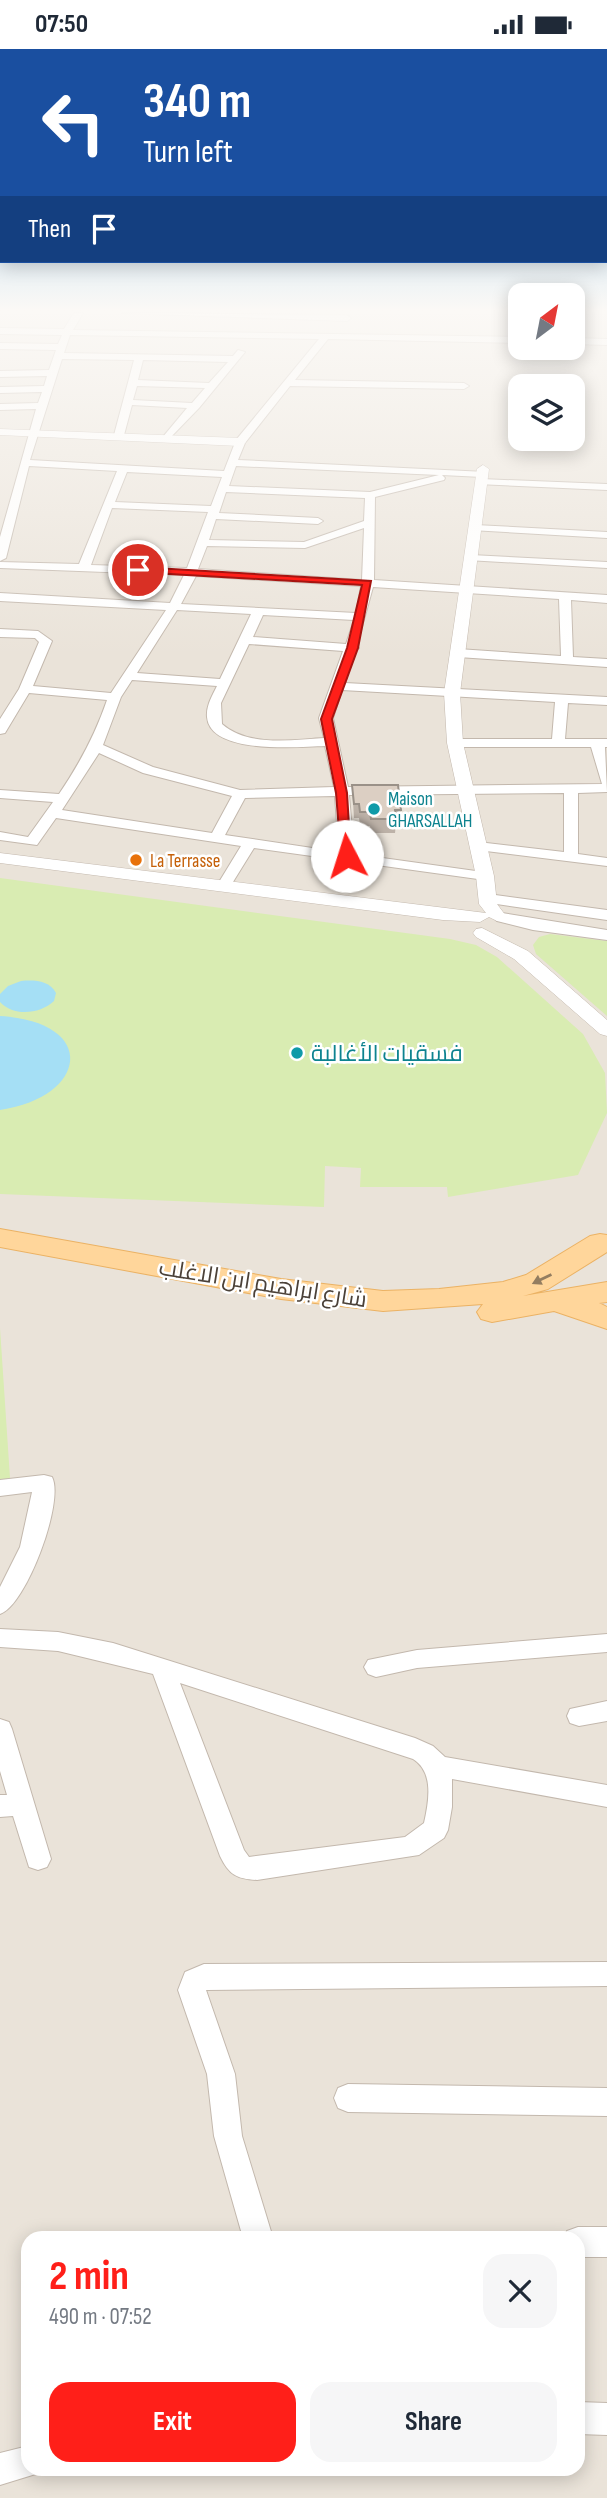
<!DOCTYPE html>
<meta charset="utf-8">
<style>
body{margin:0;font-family:"Sofia Sans Condensed",Cairo,sans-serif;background:#f6f6f7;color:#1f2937;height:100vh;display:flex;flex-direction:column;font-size:26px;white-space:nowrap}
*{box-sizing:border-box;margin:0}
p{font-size:23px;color:#747a83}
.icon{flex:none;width:38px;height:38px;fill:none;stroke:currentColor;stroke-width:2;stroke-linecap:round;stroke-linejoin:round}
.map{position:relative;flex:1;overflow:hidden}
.sheet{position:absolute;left:21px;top:2182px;width:564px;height:245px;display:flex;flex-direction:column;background:#fff;border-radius:21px;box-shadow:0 4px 18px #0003}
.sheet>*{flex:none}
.hud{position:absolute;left:0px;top:0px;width:607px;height:214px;box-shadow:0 4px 18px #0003;background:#1a4fa0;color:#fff;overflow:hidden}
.needle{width:46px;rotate:32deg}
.fabs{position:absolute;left:508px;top:234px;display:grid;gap:14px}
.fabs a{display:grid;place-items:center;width:77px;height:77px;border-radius:14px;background:#fff;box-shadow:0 4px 18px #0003;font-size:35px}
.pin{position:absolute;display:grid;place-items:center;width:60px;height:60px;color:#fff;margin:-30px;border:4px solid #fff;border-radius:50%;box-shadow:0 2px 7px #0007}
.me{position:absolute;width:77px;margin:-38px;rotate:355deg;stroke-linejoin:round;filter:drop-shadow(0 0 5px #0008)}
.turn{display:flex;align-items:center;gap:24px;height:147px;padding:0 28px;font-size:32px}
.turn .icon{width:91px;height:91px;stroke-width:2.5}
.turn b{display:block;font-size:49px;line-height:60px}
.then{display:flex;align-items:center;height:66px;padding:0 28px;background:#0003;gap:14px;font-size:26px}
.round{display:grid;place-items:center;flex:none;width:74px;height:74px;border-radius:21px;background:#f6f6f7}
.overview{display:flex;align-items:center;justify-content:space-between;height:119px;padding:0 28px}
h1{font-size:42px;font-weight:700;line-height:52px;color:#ff1f19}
.button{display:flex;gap:14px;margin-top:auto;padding:14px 28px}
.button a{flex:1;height:80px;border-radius:21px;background:#ff1f19;color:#fff;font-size:28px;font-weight:700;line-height:80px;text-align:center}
.button a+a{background:#f6f6f7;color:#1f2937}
.status{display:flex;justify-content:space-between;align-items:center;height:49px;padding:0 35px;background:#fff;direction:ltr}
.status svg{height:19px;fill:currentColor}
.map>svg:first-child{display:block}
.residential{fill:#eae3d9;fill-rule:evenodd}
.green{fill:#d9ecb2}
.water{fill:#a5dff5}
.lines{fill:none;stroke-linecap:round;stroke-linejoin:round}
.minor-casing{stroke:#c3b8ad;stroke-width:2}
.tertiary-casing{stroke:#c3b8ad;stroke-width:1}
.primary-casing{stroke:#ebb264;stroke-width:2}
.minor{fill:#fff;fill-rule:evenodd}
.tertiary{fill:#fff;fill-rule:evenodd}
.primary{fill:#ffd69b;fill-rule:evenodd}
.wall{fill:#bdb2a8}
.building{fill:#dccfc3;stroke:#9a9188;stroke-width:2}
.oneway{fill:#937d60}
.route{fill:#ff1f19;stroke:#a61410;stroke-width:2}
.culture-dot{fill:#0f9aa8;stroke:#fff;stroke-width:2.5}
.food-dot{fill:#e8710a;stroke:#fff;stroke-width:2.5}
.labels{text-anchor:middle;stroke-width:5;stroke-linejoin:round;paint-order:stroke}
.far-culture-label{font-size:19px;fill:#0d838f;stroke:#fff;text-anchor:start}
.far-food-label{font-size:19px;fill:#c56008;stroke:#fff;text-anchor:start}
.culture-label{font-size:23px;fill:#0d838f;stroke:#fff;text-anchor:start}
.street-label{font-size:23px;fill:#4b4138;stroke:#fff}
</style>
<div class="status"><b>07:50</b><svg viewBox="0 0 49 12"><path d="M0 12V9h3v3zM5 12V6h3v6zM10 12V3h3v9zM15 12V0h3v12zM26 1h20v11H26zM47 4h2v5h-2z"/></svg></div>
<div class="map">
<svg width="607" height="2449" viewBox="0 0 607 2449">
<rect width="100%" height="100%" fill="#f6f1eb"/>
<!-- residential -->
<path class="residential" d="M0 264H520V299H572V264H607V2449H0ZM520 338H572V390H520ZM28 2189H578V2420H28Z"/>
<!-- green -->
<g class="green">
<polygon points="0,829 450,890 476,896 497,908 583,985 605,1024 607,1064 578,1126 448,1148 447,1138 360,1138 361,1119 325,1117 324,1158 0,1145"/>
<polygon points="550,885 607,892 607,967 536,905 533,896 539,888"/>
<polygon points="0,1279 10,1429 0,1432"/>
</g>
<!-- water -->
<g class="water">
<path d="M21 932C34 931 49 931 56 944L54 952C40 965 14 968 0 953V945L8 937Z"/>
<path d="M0 967C99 973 88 1048 0 1061Z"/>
</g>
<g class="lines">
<defs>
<g id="minor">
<path d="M74 264H83L73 281 520 288V294L328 290 295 331 464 334 469 337 464 340 290 337 245 394 238 411 486 423V427L482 428 442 426 445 429 444 431 375 448 374 531 607 546V554L571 551 573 608 607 610V618L458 608 452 604 458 600 561 607 559 550 373 538 357 596 359 599 355 602 345 634 607 648V656L568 654 565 690H607V698H605L607 743 578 744V805L607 809V817L478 801 471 797 478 793 564 803V744L349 746 354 805 490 824 492 827 485 831 254 799 228 841 223 842 216 838 241 797 56 769 37 796 0 791V783L28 788 53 753 0 749V741L59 745C80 714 95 686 107 651L29 644 5 684 0 685V670L19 640 39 593 35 589 0 588V580L38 582 52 592 33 637 111 644 166 561 0 552V544L170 554 184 526 0 519V513L79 515 117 422 29 417 6 509 0 512V488L36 360 0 361V355L38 354 42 343 0 344V338L44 337 47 327 0 328V322L49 321 56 301 0 300V294L58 295 62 286 0 285V279L64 280ZM70 286 319 290 236 391 224 422 30 411 62 310 134 311 114 386 119 389 124 386 132 356 187 359 162 389 167 392 199 359 245 303 238 301 233 307 64 304ZM143 311 228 313 209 334 138 331ZM137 337 205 339 192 354 133 351ZM236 417 439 426 370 443 229 437ZM127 423 222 428 211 457 115 453ZM226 443 365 449 364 472 304 493 209 491 216 470 318 475 323 472 318 469 219 464ZM112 459 208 463 187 519 91 516ZM364 479 362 531 198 520 207 497 305 499ZM196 527 361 537 356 564 181 555ZM177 561 251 565 220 630 137 624ZM263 566 354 571 346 595 253 588ZM249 595 343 602 319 669 324 689C292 691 248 698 222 675L221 654ZM132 631 217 637C212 647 206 657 207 668 210 706 299 698 325 697L334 738 240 741 153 718 103 696 121 648ZM342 641 555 653 552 690H455L448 694 455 698H591L602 735 348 738 333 669ZM99 704 143 724 232 747 212 784 62 761ZM335 747 339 803 225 786 245 749Z"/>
<polygon points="122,264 347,266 351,269 347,272"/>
<polygon points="572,289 607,290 607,296 572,295"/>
<polygon points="481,430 607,435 607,441 477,435 476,433"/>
<polygon points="475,476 607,483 607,489 471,481 471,477"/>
<polygon points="471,506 607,513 607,519 467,511 467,507"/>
<polygon points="488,845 607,861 607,871 483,853 480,850 483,847"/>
<polygon points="502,864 607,881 607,891 533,881 497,872 494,869 497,866"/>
<path d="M44 1426 52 1428C65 1452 26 1557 0 1565V1538L20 1498 32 1443 0 1447V1431Z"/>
<path d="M0 1580 58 1583 113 1594 415 1689 433 1697 445 1708 607 1736V1758L452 1730V1758L448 1781 444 1789 419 1806 257 1831C237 1830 229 1826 220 1807L153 1625 58 1602 0 1598ZM180 1634 413 1710C434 1723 429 1752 424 1774L405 1788 249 1808 244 1801Z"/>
<polygon points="607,1585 607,1603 417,1619 376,1628 368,1625 364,1618 368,1611 417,1601"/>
<polygon points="607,1652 607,1672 579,1677 570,1674 567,1667 570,1660"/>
<polygon points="0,1670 9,1673 12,1680 51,1810 47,1818 38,1821 29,1818 13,1767 0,1768 0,1746 7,1746 0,1722"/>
<polygon points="607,1913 607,1937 206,1941 235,2025 242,2087 273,2189 243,2189 214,2087 207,2025 178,1941 185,1923 204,1915"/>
<polygon points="348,2035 607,2039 607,2067 348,2063 338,2059 334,2049 338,2039"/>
<polygon points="578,2178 607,2178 607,2208 578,2208 578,2189 565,2189 567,2182"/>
<polygon points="578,2353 607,2354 607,2386 578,2385"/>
<polygon points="28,2397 28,2420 41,2420 39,2424 0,2436 0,2404"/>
</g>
<g id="tertiary">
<polygon points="0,380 240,389 246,393 240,397 0,386"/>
<polygon points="483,416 489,420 460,644 463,694 494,827 497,855 506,867 503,871 497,872 489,868 480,873 443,871 0,814 0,804 486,864 479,855 476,827 447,694 444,644 477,420"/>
<polygon points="482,879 528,902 607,971 607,987 600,985 514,910 476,888 473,884 476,880"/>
</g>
<polygon id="primary" points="0,1180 281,1230 383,1242 439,1240 503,1233 526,1226 590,1187 600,1185 607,1186 607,1203 548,1240 523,1247 607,1233 607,1253 599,1254 607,1258 607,1280 554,1262 492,1273 481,1270 477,1263 483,1255 383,1262 281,1250 0,1198"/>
</defs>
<!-- minor casing -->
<use href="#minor" class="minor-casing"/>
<!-- tertiary casing -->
<use href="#tertiary" class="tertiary-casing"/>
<!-- primary casing -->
<use href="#primary" class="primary-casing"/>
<!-- minor -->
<use href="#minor" class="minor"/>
<!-- tertiary -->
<use href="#tertiary" class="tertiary"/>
<!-- primary -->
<use href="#primary" class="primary"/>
</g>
<!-- wall -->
<polygon class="wall" points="352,736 401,761 400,775 396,775 395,784 371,784 370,777 360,777 359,769 354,769"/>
<!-- building -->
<polygon class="building" points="352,736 398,736 401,761 395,761 396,770 371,770 370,763 360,763 359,755 354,755"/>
<!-- one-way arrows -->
<defs><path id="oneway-solid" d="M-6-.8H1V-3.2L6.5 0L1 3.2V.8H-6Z" transform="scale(1.75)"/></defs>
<use class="oneway" href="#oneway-solid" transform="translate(542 1230) rotate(154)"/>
<!-- sky -->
<linearGradient id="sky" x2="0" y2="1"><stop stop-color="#8dc5ed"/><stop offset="0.43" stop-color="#fbf9f6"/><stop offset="1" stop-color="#fbf9f6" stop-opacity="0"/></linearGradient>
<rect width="607" height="607" fill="url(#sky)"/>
<!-- route -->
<polygon class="route" points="138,518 371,532 358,599 332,670 347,744 351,810 341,807 336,744 321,670 347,599 362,536 135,523 135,519"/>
<!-- markers -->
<g class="culture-dot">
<circle cx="374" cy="760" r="7"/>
<circle cx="297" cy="1004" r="7"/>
</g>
<circle class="food-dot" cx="136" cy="811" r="7"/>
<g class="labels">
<!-- far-culture labels -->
<g class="far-culture-label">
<text x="388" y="756">Maison<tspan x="388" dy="22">GHARSALLAH</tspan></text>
</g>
<!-- far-food labels -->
<g class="far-food-label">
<text x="150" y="818">La Terrasse</text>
</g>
<!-- culture labels -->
<g class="culture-label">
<text x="311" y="1012">فسقيات الأغالبة</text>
</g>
<!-- street labels -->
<g class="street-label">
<text transform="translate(263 1234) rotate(9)" y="8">شارع ابراهيم ابن الاغلب</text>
</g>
</g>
</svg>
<div class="fabs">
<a><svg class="needle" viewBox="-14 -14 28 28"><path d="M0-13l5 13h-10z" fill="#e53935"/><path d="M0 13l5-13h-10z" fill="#747a83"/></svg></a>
<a><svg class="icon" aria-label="layers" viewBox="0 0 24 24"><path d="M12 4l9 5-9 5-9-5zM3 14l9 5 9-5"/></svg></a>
</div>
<div class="pin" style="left:138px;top:521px;background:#d93025"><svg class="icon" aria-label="arrive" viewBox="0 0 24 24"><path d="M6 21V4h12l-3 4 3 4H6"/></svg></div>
<svg class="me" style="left:347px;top:807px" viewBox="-20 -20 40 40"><circle r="19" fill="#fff"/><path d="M0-13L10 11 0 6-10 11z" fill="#ff1f19"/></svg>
<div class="hud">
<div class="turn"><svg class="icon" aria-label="left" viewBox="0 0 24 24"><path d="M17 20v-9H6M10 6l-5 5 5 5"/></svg><div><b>340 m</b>Turn left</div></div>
<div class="then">Then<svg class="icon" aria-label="arrive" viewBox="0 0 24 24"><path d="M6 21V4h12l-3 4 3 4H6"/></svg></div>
</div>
<section class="sheet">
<div class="overview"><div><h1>2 min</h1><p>490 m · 07:52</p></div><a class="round"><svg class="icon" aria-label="close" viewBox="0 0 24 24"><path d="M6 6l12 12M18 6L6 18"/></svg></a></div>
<div class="button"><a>Exit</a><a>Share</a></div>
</section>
</div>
